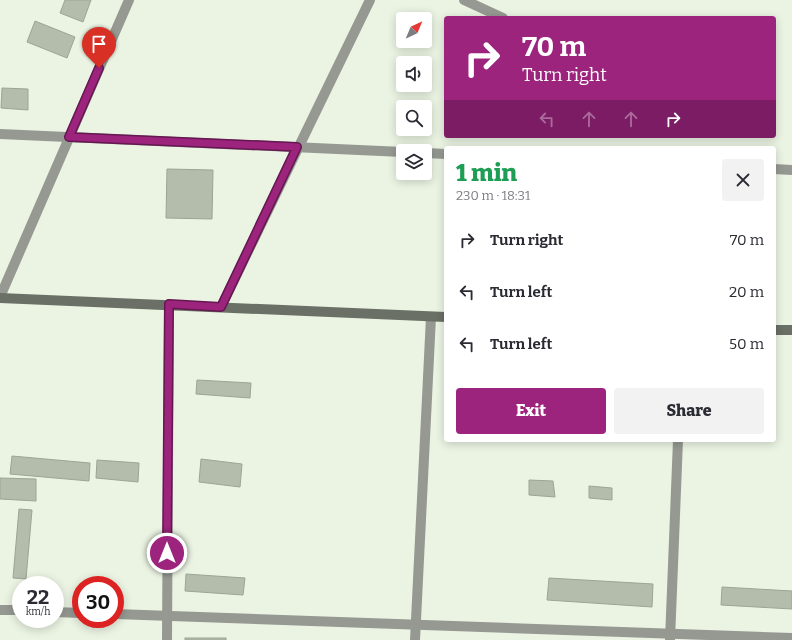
<!DOCTYPE html>
<meta charset="utf-8">
<style>
body{margin:0;font-family:Bitter,serif;background:#f2f2f3;color:#2b2b33;height:100vh;display:flex;flex-direction:column;font-size:15px;white-space:nowrap}
*{box-sizing:border-box;margin:0}
p{font-size:13px;color:#7c7c81}
.icon{flex:none;width:22px;height:22px;fill:none;stroke:currentColor;stroke-width:2;stroke-linecap:round;stroke-linejoin:round}
.map{position:relative;flex:1;overflow:hidden}
.drawer{position:absolute;left:444px;top:146px;width:332px;height:296px;display:flex;flex-direction:column;background:#fff;border-radius:4px;box-shadow:0 2px 10px #0003}
.drawer>*{flex:none}
.banner{position:absolute;left:444px;top:16px;width:332px;height:122px;border-radius:4px;box-shadow:0 2px 10px #0003;background:#9c247d;color:#fff;overflow:hidden}
.needle{width:26px;rotate:44deg}
.controls{position:absolute;left:396px;top:12px;display:grid;gap:8px}
.controls a{display:grid;place-items:center;width:36px;height:36px;border-radius:4px;background:#fff;box-shadow:0 2px 10px #0003;font-size:20px}
.speed{position:absolute;left:12px;top:576px;display:flex;gap:8px;font-size:20px;font-weight:700;text-align:center}
.speed>*{display:grid;place-content:center;width:52px;height:52px;border-radius:50%;background:#fff;box-shadow:0 2px 10px #0003;line-height:1}
.speed small{font-size:10px;font-weight:400}
.speed .limit{border:6px solid #d22;background:#fff;color:#111}
.pin{position:absolute;display:grid;place-items:center;width:34px;height:34px;color:#fff;margin:-41px -17px;border-radius:50% 50% 50% 0;rotate:-45deg;box-shadow:0 0 4px #0007}
.pin .icon{rotate:45deg}
.me{position:absolute;width:44px;margin:-22px;rotate:0deg;stroke-linejoin:round;filter:drop-shadow(0 0 3px #0008)}
.turn{display:flex;align-items:center;gap:14px;height:84px;padding:0 12px;font-size:18px}
.turn .icon{width:52px;height:52px;stroke-width:2.5}
.turn b{display:block;font-size:28px;line-height:34px}
.lanes{display:flex;align-items:center;height:38px;padding:0 12px;background:#0003;justify-content:center;gap:20px;direction:ltr}
.lanes .off{opacity:.35}
.round{display:grid;place-items:center;flex:none;width:42px;height:42px;border-radius:4px;background:#f2f2f3}
.head{display:flex;align-items:center;justify-content:space-between;height:68px;padding:0 12px}
h1{font-size:24px;font-weight:800;line-height:30px;color:#1e9e55}
.primary-button{display:flex;gap:8px;margin-top:auto;padding:8px 12px}
.primary-button a{flex:1;height:46px;border-radius:4px;background:#9c247d;color:#fff;font-size:16px;font-weight:800;line-height:46px;text-align:center}
.primary-button a+a{background:#f2f2f3;color:#2b2b33}
ul{padding:0;list-style:none}
li{display:flex;align-items:center;gap:12px;height:52px;padding:0 12px}
li div{flex:1}
li b{display:block;font-size:15px}
li em{font-style:normal}
.map>svg:first-child{display:block}
.building{fill:#b4bcac;stroke:#9ca495}
.lines{fill:none;stroke-linecap:round;stroke-linejoin:round}
.street{stroke:#959992;stroke-width:10}
.secondary{stroke:#6a7066;stroke-width:10}
.route-casing{stroke:#651751;stroke-width:10}
.route{stroke:#9c247d;stroke-width:7}
</style>
<div class="map">
<svg width="792" height="640" viewBox="0 0 792 640">
<rect width="100%" height="100%" fill="#ebf4e3"/>
<!-- building -->
<g class="building">
<polygon points="65,0 91,0 83,22 60,13"/>
<polygon points="35,21 75,37 67,58 27,42"/>
<polygon points="2,88 28,89 28,110 1,108"/>
<polygon points="167,169 213,170 212,219 166,218"/>
<polygon points="197,380 251,383 250,398 196,394"/>
<polygon points="12,456 90,463 89,481 10,474"/>
<polygon points="201,459 242,464 240,487 199,482"/>
<polygon points="97,460 139,463 138,482 96,478"/>
<polygon points="0,478 36,479 36,501 0,499"/>
<polygon points="529,480 553,481 555,497 529,495"/>
<polygon points="589,486 612,488 612,500 589,498"/>
<polygon points="19,509 32,510 26,579 13,578"/>
<polygon points="186,574 245,578 243,595 185,591"/>
<polygon points="549,578 653,584 652,607 547,600"/>
<polygon points="722,587 792,591 792,609 721,605"/>
<rect x="185" y="638" width="41" height="2"/>
</g>
<g class="lines">
<!-- street -->
<g class="street">
<polyline points="464,0 503,18"/>
<polyline points="0,134 403,152"/>
<polyline points="425,153 446,154"/>
<polyline points="774,169 792,170"/>
<polyline points="0,297 129,0"/>
<polyline points="221,307 370,0"/>
<polyline points="0,610 21,610"/>
<polyline points="55,612 81,613"/>
<polyline points="115,614 792,638"/>
<polyline points="167,640 169,304"/>
<polyline points="415,640 431,317"/>
<polyline points="670,640 678,440"/>
</g>
<!-- secondary -->
<g class="secondary">
<polyline points="0,298 446,317"/>
<polyline points="774,330 792,330"/>
</g>
</g>
<g class="lines">
<defs>
<polyline id="route" points="99,68 69,137 297,147 221,307 169,304 167,553"/>
</defs>
<!-- route casing -->
<use href="#route" class="route-casing"/>
<!-- route -->
<use href="#route" class="route"/>
</g>
</svg>
<div class="controls">
<a><svg class="needle" viewBox="-14 -14 28 28"><path d="M0-13l5 13h-10z" fill="#e53935"/><path d="M0 13l5-13h-10z" fill="#7c7c81"/></svg></a>
<a><svg class="icon" aria-label="sound" viewBox="0 0 24 24"><path d="M4 9h4l5-4v14l-5-4H4zM17 9q2 3 0 6"/></svg></a>
<a><svg class="icon" aria-label="search" viewBox="0 0 24 24"><circle cx="10" cy="10" r="6"/><path d="M15 15l6 6"/></svg></a>
<a><svg class="icon" aria-label="layers" viewBox="0 0 24 24"><path d="M12 4l9 5-9 5-9-5zM3 14l9 5 9-5"/></svg></a>
</div>
<div class="speed"><div>22<small>km/h</small></div><div class="limit">30</div></div>
<div class="pin" style="left:99px;top:68px;background:#d93025"><svg class="icon" aria-label="arrive" viewBox="0 0 24 24"><path d="M6 21V4h12l-3 4 3 4H6"/></svg></div>
<svg class="me" style="left:167px;top:553px" viewBox="-20 -20 40 40"><circle r="17" fill="#9c247d" stroke="#fff" stroke-width="3"/><path d="M0-11L8 9 0 5-8 9z" fill="#fff"/></svg>
<div class="banner">
<div class="turn"><svg class="icon" aria-label="right" viewBox="0 0 24 24"><path d="M7 20v-9h11M14 6l5 5-5 5"/></svg><div><b>70 m</b>Turn right</div></div>
<div class="lanes"><svg class="icon off" aria-label="left" viewBox="0 0 24 24"><path d="M17 20v-9H6M10 6l-5 5 5 5"/></svg><svg class="icon off" aria-label="ahead" viewBox="0 0 24 24"><path d="M12 20V5M6 11l6-6 6 6"/></svg><svg class="icon off" aria-label="ahead" viewBox="0 0 24 24"><path d="M12 20V5M6 11l6-6 6 6"/></svg><svg class="icon" aria-label="right" viewBox="0 0 24 24"><path d="M7 20v-9h11M14 6l5 5-5 5"/></svg></div>
</div>
<section class="drawer">
<div class="head"><div><h1>1 min</h1><p>230 m · 18:31</p></div><a class="round"><svg class="icon" aria-label="close" viewBox="0 0 24 24"><path d="M6 6l12 12M18 6L6 18"/></svg></a></div>
<ul>
<li><svg class="icon" aria-label="right" viewBox="0 0 24 24"><path d="M7 20v-9h11M14 6l5 5-5 5"/></svg><div><b>Turn right</b></div><em>70 m</em></li>
<li><svg class="icon" aria-label="left" viewBox="0 0 24 24"><path d="M17 20v-9H6M10 6l-5 5 5 5"/></svg><div><b>Turn left</b></div><em>20 m</em></li>
<li><svg class="icon" aria-label="left" viewBox="0 0 24 24"><path d="M17 20v-9H6M10 6l-5 5 5 5"/></svg><div><b>Turn left</b></div><em>50 m</em></li>
</ul>
<div class="primary-button"><a>Exit</a><a>Share</a></div>
</section>
</div>
